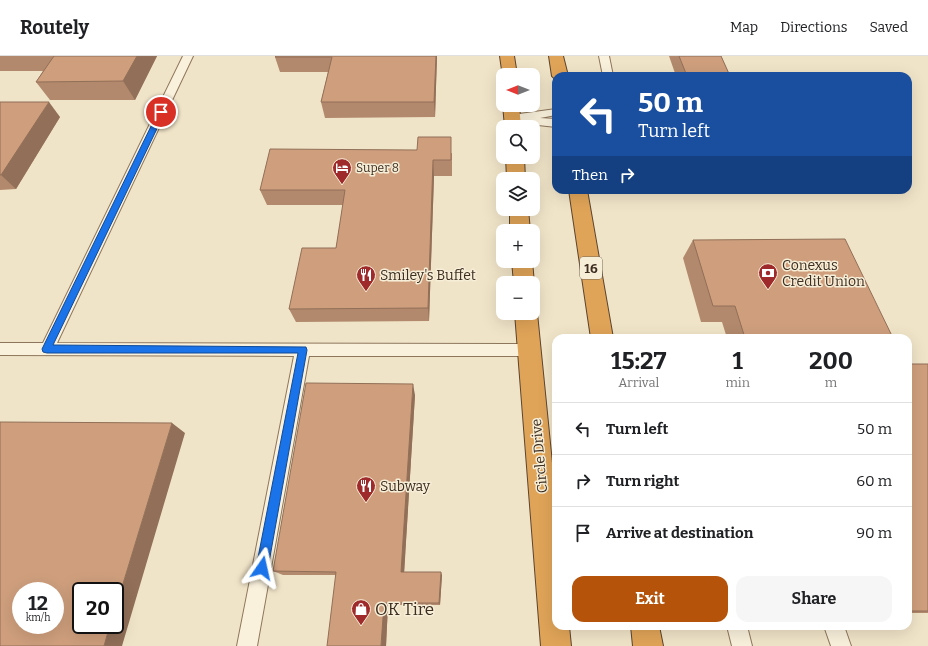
<!DOCTYPE html>
<meta charset="utf-8">
<style>
body{margin:0;font-family:Bitter,serif;background:#f6f6f6;color:#202124;height:100vh;display:flex;flex-direction:column;font-size:15px;white-space:nowrap}
*{box-sizing:border-box;margin:0}
p{font-size:13px;color:#757577}
.icon{flex:none;width:22px;height:22px;fill:none;stroke:currentColor;stroke-width:2;stroke-linecap:round;stroke-linejoin:round}
.map{position:relative;flex:1;overflow:hidden}
.drawer{position:absolute;left:552px;top:278px;width:360px;height:296px;display:flex;flex-direction:column;background:#fff;border-radius:12px;box-shadow:0 4px 16px #0002}
.drawer>*{flex:none}
.guide{position:absolute;left:552px;top:16px;width:360px;height:122px;border-radius:12px;box-shadow:0 4px 16px #0002;background:#1a4fa0;color:#fff;overflow:hidden}
.needle{width:26px;rotate:270deg}
.controls{position:absolute;left:496px;top:12px;display:grid;gap:8px}
.controls a{display:grid;place-items:center;width:44px;height:44px;border-radius:8px;background:#fff;box-shadow:0 4px 16px #0002;font-size:20px}
.speed{position:absolute;left:12px;top:526px;display:flex;gap:8px;font-size:20px;font-weight:700;text-align:center}
.speed>*{display:grid;place-content:center;width:52px;height:52px;border-radius:50%;background:#fff;box-shadow:0 4px 16px #0002;line-height:1}
.speed small{font-size:10px;font-weight:400}
.speed .limit{border:2px solid #111;border-radius:6px;background:#fff;color:#111}
.pin{position:absolute;display:grid;place-items:center;width:34px;height:34px;color:#fff;margin:-17px;border:2px solid #fff;border-radius:50%;box-shadow:0 1px 4px #0007}
.me{position:absolute;width:44px;margin:-22px;rotate:11deg;stroke-linejoin:round;filter:drop-shadow(0 0 3px #0008)}
.turn{display:flex;align-items:center;gap:14px;height:84px;padding:0 20px;font-size:18px}
.turn .icon{width:52px;height:52px;stroke-width:2.5}
.turn b{display:block;font-size:28px;line-height:34px}
.then{display:flex;align-items:center;height:38px;padding:0 20px;background:#0003;gap:8px;font-size:15px}
.eta{display:flex;justify-content:space-evenly;align-items:center;height:68px;text-align:center}
.eta b{font-size:24px;font-weight:700;line-height:28px}
.cta{display:flex;gap:8px;margin-top:auto;padding:8px 20px}
.cta a{flex:1;height:46px;border-radius:12px;background:#b45309;color:#fff;font-size:16px;font-weight:700;line-height:46px;text-align:center}
.cta a+a{background:#f6f6f6;color:#202124}
ul{padding:0;list-style:none}
li{display:flex;align-items:center;gap:12px;height:52px;padding:0 20px;border-top:1px solid #e0e0e0}
li div{flex:1}
li b{display:block;font-size:15px}
li em{font-style:normal}
header{display:flex;align-items:center;gap:24px;box-sizing:border-box;height:56px;padding:0 20px;background:#fff;border-bottom:1px solid #e0e0e0}
header strong{font-size:19px}
nav{display:flex;gap:22px;margin-inline-start:auto;font-size:14px}
.map>svg:first-child{display:block}
.lines{fill:none;stroke-linecap:round;stroke-linejoin:round}
.lane-casing{stroke:#8d765c;stroke-width:2}
.highway-casing{stroke:#5b4430;stroke-width:2}
.lane{fill:#faf1dc;fill-rule:evenodd}
.highway{fill:#e0a458;fill-rule:evenodd}
.wall{fill:#b2896c}
.shaded-wall{fill:#916f58}
.building{fill:#cf9f7d;stroke:#916f58;fill-rule:evenodd}
.route{fill:#1a73e8;stroke:#114b97}
.labels{text-anchor:middle;stroke-width:3;stroke-linejoin:round;paint-order:stroke}
.far-poi-label{font-size:12px;fill:#3d2e20;stroke:#f7eed8;text-anchor:start}
.shield{fill:#f7eed8;stroke:#756857;stroke-width:1}
.shield-label{font-size:13px;font-weight:bold;fill:#3d2e20}
.poi-label{font-size:14px;fill:#3d2e20;stroke:#f7eed8;text-anchor:start}
.street-label{font-size:14px;fill:#3d2e20;stroke:#f7eed8}
.near-poi-label{font-size:17px;fill:#3d2e20;stroke:#f7eed8;text-anchor:start}
</style>
<header>
<strong>Routely</strong>
<nav><a>Map</a><a>Directions</a><a>Saved</a></nav>
</header>
<div class="map">
<svg width="928" height="590" viewBox="0 0 928 590">
<rect width="100%" height="100%" fill="#f0e4c8"/>
<g class="lines">
<defs>
<g id="lane">
<polygon points="183,0 193,0 57,287 529,288 534,289 536,294 534,299 529,300 309,300 257,590 237,590 294,300 0,299 0,287 43,287"/>
<polygon points="599,0 609,0 613,20 603,20"/>
<polygon points="556,53 556,59 540,62 556,63 556,71 529,68 528,64 512,67 508,65 506,63 508,61 512,59"/>
<polygon points="727,570 747,570 752,590 732,590"/>
<polygon points="824,570 844,570 851,590 831,590"/>
</g>
<g id="highway">
<polygon points="500,0 514,0 517,19 503,19 503,21"/>
<polygon points="549,0 563,0 568,20 556,20 556,24 552,20"/>
<polygon points="503,49 519,49 521,71 505,71"/>
<polygon points="506,101 524,101 525,123 507,123"/>
<polygon points="569,134 587,134 613,282 591,282"/>
<polygon points="510,153 528,153 530,175 510,175"/>
<polygon points="512,205 532,205 534,227 533,229 533,227 514,227"/>
<polygon points="533,251 537,257 556,447 556,570 569,570 571,590 541,590 515,257 533,257"/>
<polygon points="631,570 659,570 663,590 633,590"/>
</g>
</defs>
<!-- lane casing -->
<use href="#lane" class="lane-casing"/>
<!-- highway casing -->
<use href="#highway" class="highway-casing"/>
<!-- lane -->
<use href="#lane" class="lane"/>
<!-- highway -->
<use href="#highway" class="highway"/>
</g>
<!-- wall -->
<g class="wall">
<polygon points="0,0 157,0 135,44 50,44 36,26 43,15 0,15"/>
<polygon points="276,0 437,0 435,61 325,62 321,46 328,16 280,16 275,1"/>
<polygon points="669,0 721,0 730,20 676,20"/>
<polygon points="0,46 60,61 16,133 0,134"/>
<polygon points="452,97 452,120 434,120 429,265 296,266 289,253 336,192 343,149 267,149 260,134"/>
<polygon points="693,184 893,282 727,282 722,266 701,266 683,202"/>
<rect x="908" y="308" width="20" height="249"/>
<polygon points="415,339 404,516 442,519 440,549 388,549 386,590 336,519 283,519 273,515"/>
</g>
<!-- shaded-wall -->
<g class="shaded-wall">
<polygon points="137,0 157,0 135,44 123,25"/>
<polygon points="436,0 437,0 435,61 434,46"/>
<polygon points="49,46 60,61 16,133 1,119"/>
<polygon points="433,104 434,120 429,265 428,252"/>
<polygon points="413,328 415,339 404,519 401,516"/>
<polygon points="172,367 185,377 122,590 104,590 110,569 115,569 115,554"/>
<polygon points="441,516 442,519 440,549 439,547"/>
<polygon points="384,547 388,549 386,590 381,590"/>
</g>
<!-- building -->
<g class="building">
<polygon points="54,0 137,0 123,25 36,26"/>
<polygon points="276,0 436,0 434,46 321,46 332,1 275,1"/>
<polygon points="679,0 721,0 730,20 687,20"/>
<polygon points="0,46 49,46 1,119 0,119"/>
<polygon points="418,81 451,81 451,104 433,104 428,252 289,253 302,192 336,192 345,134 260,134 270,93 417,94"/>
<polygon points="845,183 893,282 745,282 735,250 713,250 693,184"/>
<polygon points="908,308 928,308 928,555 910,555 908,549"/>
<polygon points="306,327 413,328 401,516 441,516 439,547 384,547 381,590 327,590 336,516 273,515"/>
<path d="M0 366 172 367 115 554V535H81V569H110L104 590H0ZM21 535H55V569H21Z"/>
</g>
<!-- route -->
<polygon class="route" points="159,54 165,56 53,289 306,291 307,294 268,512 266,516 262,518 258,516 256,512 298,297 47,297 43,296 42,293"/>
<!-- icons -->
<defs>
<symbol id="hotel-pin" viewBox="-11 -11 22 30"><path d="M0 17L-7.5 6A9.5 9.5 0 1 1 7.5 6Z" fill="#9e2a2b" stroke="#f7eed8"/><path d="M-6-4.5h1.5V1H6V5H4.5V3h-9V5H-6ZM-4 0a1.8 1.8 0 1 1 3.6 0ZM.5 0V-2.5h3Q6-2.5 6 0Z" fill="#fff"/></symbol>
<symbol id="bank-pin" viewBox="-11 -11 22 30"><path d="M0 17L-7.5 6A9.5 9.5 0 1 1 7.5 6Z" fill="#9e2a2b" stroke="#f7eed8"/><path d="M-6-4H6V4H-6ZM0-2.3a2.3 2.3 0 1 0 0 4.6a2.3 2.3 0 1 0 0-4.6Z" fill="#fff"/></symbol>
<symbol id="restaurant-pin" viewBox="-11 -11 22 30"><path d="M0 17L-7.5 6A9.5 9.5 0 1 1 7.5 6Z" fill="#9e2a2b" stroke="#f7eed8"/><path d="M-5-6h1v4h1v-4h1v4h1v-4h1v5L-1.5 .5V6h-2V.5L-5-1ZM5-6V6H3V1.5H1.5Q1.5-4 5-6Z" fill="#fff"/></symbol>
<symbol id="shop-pin" viewBox="-11 -11 22 30"><path d="M0 17L-7.5 6A9.5 9.5 0 1 1 7.5 6Z" fill="#9e2a2b" stroke="#f7eed8"/><path d="M-5-2.5h2.3a2.7 3.5 0 0 1 5.4 0H5L5.5 6h-11ZM-1.5-2.5h3a1.5 2.3 0 0 0-3 0Z" fill="#fff"/></symbol>
</defs>
<g fill-rule="evenodd">
<use href="#hotel-pin" x="331" y="101" width="22" height="30"/>
<use href="#bank-pin" x="757" y="206" width="22" height="30"/>
<use href="#restaurant-pin" x="355" y="208" width="22" height="30"/>
<use href="#restaurant-pin" x="355" y="419" width="22" height="30"/>
<use href="#shop-pin" x="350" y="542" width="22" height="30"/>
</g>
<g class="labels">
<!-- far-poi labels -->
<g class="far-poi-label">
<text x="356" y="116">Super 8</text>
</g>
<!-- shield labels -->
<rect class="shield" x="580" y="201" width="22" height="22" rx="3"/>
<g class="shield-label">
<text x="591" y="217">16</text>
</g>
<!-- poi labels -->
<g class="poi-label">
<text x="782" y="214">Conexus<tspan x="782" dy="16">Credit Union</tspan></text>
<text x="380" y="224">Smiley's Buffet</text>
<text x="380" y="435">Subway</text>
</g>
<!-- street labels -->
<g class="street-label">
<text transform="translate(539 400) rotate(-95)" y="5">Circle Drive</text>
</g>
<!-- near-poi labels -->
<g class="near-poi-label">
<text x="375" y="559">OK Tire</text>
</g>
</g>
</svg>
<div class="controls">
<a><svg class="needle" viewBox="-14 -14 28 28"><path d="M0-13l5 13h-10z" fill="#e53935"/><path d="M0 13l5-13h-10z" fill="#757577"/></svg></a>
<a><svg class="icon" aria-label="search" viewBox="0 0 24 24"><circle cx="10" cy="10" r="6"/><path d="M15 15l6 6"/></svg></a>
<a><svg class="icon" aria-label="layers" viewBox="0 0 24 24"><path d="M12 4l9 5-9 5-9-5zM3 14l9 5 9-5"/></svg></a>
<a>+</a>
<a>−</a>
</div>
<div class="speed"><div>12<small>km/h</small></div><div class="limit">20</div></div>
<div class="pin" style="left:161px;top:56px;background:#d93025"><svg class="icon" aria-label="arrive" viewBox="0 0 24 24"><path d="M6 21V4h12l-3 4 3 4H6"/></svg></div>
<svg class="me" style="left:262px;top:512px" viewBox="-20 -20 40 40"><path d="M0-17L14 15 0 8-14 15z" fill="#1a73e8" stroke="#fff" stroke-width="4"/></svg>
<div class="guide">
<div class="turn"><svg class="icon" aria-label="left" viewBox="0 0 24 24"><path d="M17 20v-9H6M10 6l-5 5 5 5"/></svg><div><b>50 m</b>Turn left</div></div>
<div class="then">Then<svg class="icon" aria-label="right" viewBox="0 0 24 24"><path d="M7 20v-9h11M14 6l5 5-5 5"/></svg></div>
</div>
<section class="drawer">
<div class="eta">
<div><b>15:27</b><p>Arrival</p></div>
<div><b>1</b><p>min</p></div>
<div><b>200</b><p>m</p></div>
</div>
<ul>
<li><svg class="icon" aria-label="left" viewBox="0 0 24 24"><path d="M17 20v-9H6M10 6l-5 5 5 5"/></svg><div><b>Turn left</b></div><em>50 m</em></li>
<li><svg class="icon" aria-label="right" viewBox="0 0 24 24"><path d="M7 20v-9h11M14 6l5 5-5 5"/></svg><div><b>Turn right</b></div><em>60 m</em></li>
<li><svg class="icon" aria-label="arrive" viewBox="0 0 24 24"><path d="M6 21V4h12l-3 4 3 4H6"/></svg><div><b>Arrive at destination</b></div><em>90 m</em></li>
</ul>
<div class="cta"><a>Exit</a><a>Share</a></div>
</section>
</div>
